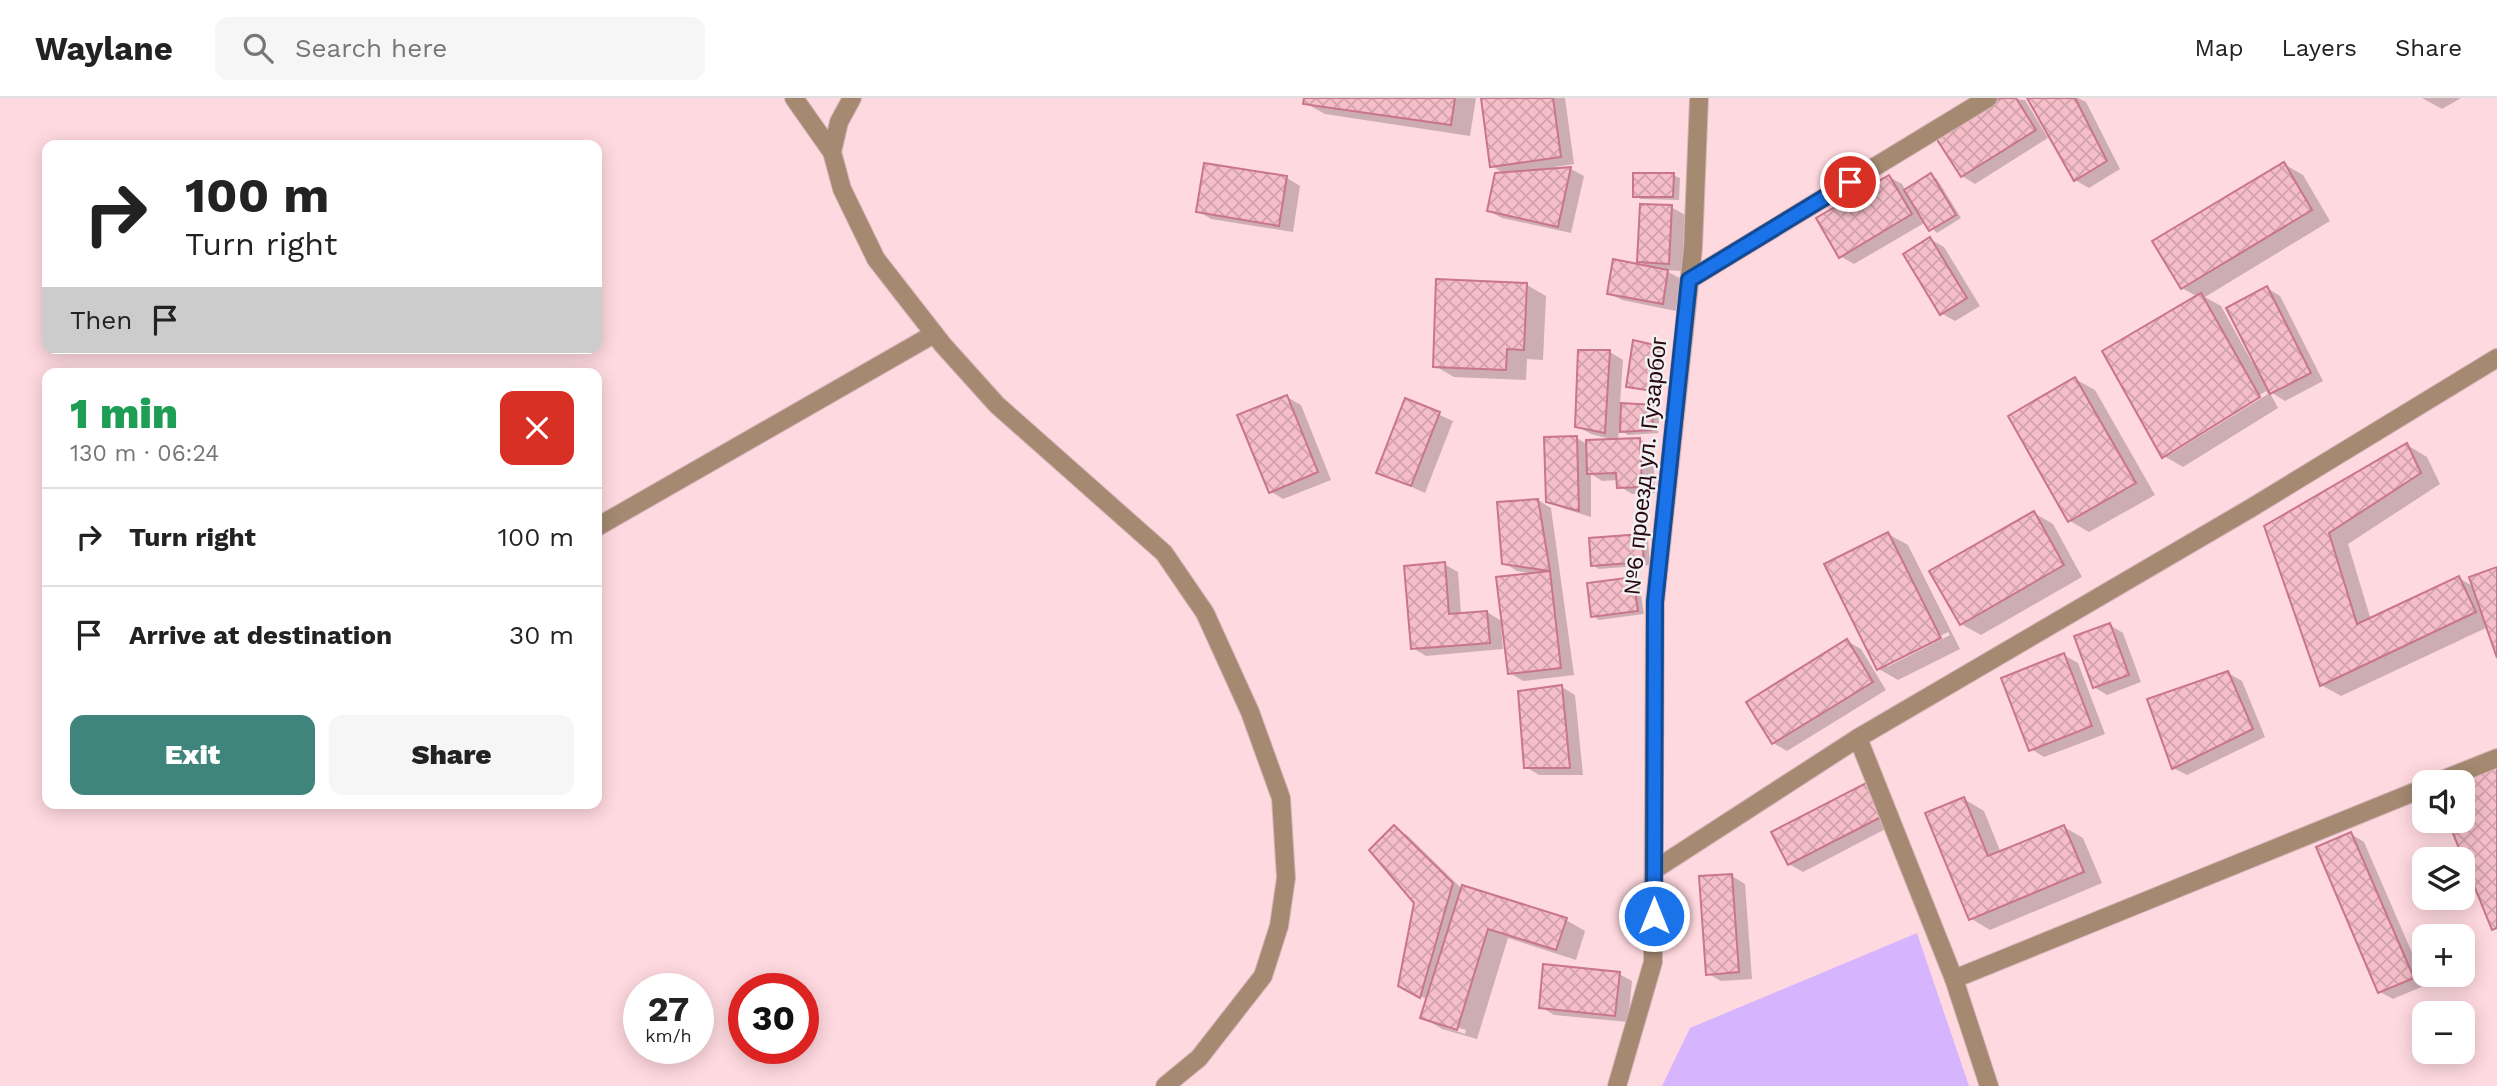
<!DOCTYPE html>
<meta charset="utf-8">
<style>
body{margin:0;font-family:"Work Sans",sans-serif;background:#f6f6f6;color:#222;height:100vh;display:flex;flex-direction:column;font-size:26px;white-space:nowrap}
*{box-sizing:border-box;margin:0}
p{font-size:23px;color:#767676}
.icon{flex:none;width:38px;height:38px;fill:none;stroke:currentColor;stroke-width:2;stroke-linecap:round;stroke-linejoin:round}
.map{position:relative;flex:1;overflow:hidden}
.panel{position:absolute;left:42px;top:270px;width:560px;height:441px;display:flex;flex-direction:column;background:#fff;border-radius:14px;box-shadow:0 4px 18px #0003}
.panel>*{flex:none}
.top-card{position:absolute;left:42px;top:42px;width:560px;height:214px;border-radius:14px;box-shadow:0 4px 18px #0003;background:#fff;color:#222;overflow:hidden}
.controls{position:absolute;left:2412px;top:672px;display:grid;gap:14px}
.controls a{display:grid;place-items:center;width:63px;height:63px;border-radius:14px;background:#fff;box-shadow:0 4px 18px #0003;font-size:35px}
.speed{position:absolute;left:623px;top:875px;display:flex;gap:14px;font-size:35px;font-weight:700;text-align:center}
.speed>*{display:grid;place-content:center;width:91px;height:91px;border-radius:50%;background:#fff;box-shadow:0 4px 18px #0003;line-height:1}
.speed small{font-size:18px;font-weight:400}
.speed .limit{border:10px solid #d22;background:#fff;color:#111}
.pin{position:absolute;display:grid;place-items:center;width:60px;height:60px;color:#fff;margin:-30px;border:4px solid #fff;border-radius:50%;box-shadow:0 2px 7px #0007}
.me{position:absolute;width:77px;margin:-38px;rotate:0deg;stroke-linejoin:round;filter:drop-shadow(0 0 5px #0008)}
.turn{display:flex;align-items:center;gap:24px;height:147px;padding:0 28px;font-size:32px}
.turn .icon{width:91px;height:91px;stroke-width:2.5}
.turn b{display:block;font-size:49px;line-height:60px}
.then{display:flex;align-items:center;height:66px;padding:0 28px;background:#0003;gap:14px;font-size:26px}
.round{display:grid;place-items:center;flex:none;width:74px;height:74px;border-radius:14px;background:#f6f6f6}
.summary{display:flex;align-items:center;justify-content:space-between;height:119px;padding:0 28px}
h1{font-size:42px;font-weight:800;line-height:52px;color:#1e9e55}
.button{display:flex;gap:14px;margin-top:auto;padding:14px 28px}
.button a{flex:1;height:80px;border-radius:14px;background:#3f857c;color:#fff;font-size:28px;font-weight:800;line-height:80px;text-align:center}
.button a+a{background:#f6f6f6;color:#222}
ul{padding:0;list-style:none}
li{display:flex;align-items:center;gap:21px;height:98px;padding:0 28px;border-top:2px solid #e0e0e0}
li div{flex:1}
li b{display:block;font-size:26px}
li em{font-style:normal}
header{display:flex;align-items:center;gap:42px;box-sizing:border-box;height:98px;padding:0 35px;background:#fff;border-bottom:2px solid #e0e0e0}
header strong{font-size:33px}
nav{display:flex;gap:38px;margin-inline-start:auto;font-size:24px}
.search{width:490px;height:63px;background:#f6f6f6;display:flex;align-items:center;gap:18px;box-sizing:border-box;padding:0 24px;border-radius:14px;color:#767676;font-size:26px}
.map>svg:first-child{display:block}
.green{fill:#d6b5fe}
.shadow{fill:#0003;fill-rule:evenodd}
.building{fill:url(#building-cross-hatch);stroke:#c9758a;stroke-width:2}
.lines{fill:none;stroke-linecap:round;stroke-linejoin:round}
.lane-casing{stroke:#d8b3bb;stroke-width:20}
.street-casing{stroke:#d8b3bb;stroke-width:20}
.lane{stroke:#a58a71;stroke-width:18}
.street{stroke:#a58a71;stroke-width:18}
.route-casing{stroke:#114b97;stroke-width:18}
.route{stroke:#1a73e8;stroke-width:12}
.labels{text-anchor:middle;stroke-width:5;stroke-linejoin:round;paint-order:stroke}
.street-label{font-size:23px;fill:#280812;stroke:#f1f1f1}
</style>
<header>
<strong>Waylane</strong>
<div class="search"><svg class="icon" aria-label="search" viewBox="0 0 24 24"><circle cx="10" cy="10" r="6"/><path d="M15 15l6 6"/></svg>Search here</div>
<nav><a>Map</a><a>Layers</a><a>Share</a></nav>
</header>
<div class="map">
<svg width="2497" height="988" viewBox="0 0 2497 988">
<defs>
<pattern id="building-cross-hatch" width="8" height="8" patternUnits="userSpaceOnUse" patternTransform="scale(1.75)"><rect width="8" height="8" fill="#f5bec9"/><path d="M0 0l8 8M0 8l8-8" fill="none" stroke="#d2a2ac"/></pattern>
</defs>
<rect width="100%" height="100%" fill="#ffd9e0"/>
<!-- green -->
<polygon class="green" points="1917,835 1969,988 1662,988 1690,930"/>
<!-- shadow -->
<g class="shadow">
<polygon points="1306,0 1476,0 1470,38 1325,16 1305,5"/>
<polygon points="1483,0 1565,0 1574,66 1555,69 1556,72 1571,71 1584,78 1571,135 1502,120 1489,113 1505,76 1492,68"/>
<polygon points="2003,0 2025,2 2048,40 2050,38 2029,0 2078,0 2086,4 2120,71 2089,90 2075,82 2051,38 1975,86 1962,78"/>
<polygon points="2422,0 2461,0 2442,11"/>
<path d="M2284 66 2303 77 2330 123 2205 199 2221 208 2252 264 2255 262 2267 190 2280 198 2323 283 2285 303 2269 293 2278 310 2183 369 2164 358 2198 199 2182 190ZM2266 293 2268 296 2171 356V352Z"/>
<polygon points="1206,67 1287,80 1300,88 1293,134 1211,121 1198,113"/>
<polygon points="1673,77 1680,80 1679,102 1641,101 1635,98"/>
<polygon points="1931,77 1937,81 1961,120 1937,135 1926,124 1854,166 1840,158 1889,79 1902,86 1906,93"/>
<polygon points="1671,109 1685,117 1682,173 1665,172 1681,181 1676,213 1622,202 1608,195 1649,169 1639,164"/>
<polygon points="1930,141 1944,149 1980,208 1955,223 1941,215"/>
<polygon points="1527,187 1546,198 1543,262 1527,261 1526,282 1454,279 1435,268"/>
<polygon points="1658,250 1665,254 1660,295 1628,289"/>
<polygon points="1610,254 1623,262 1620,306 1653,308 1660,312 1658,335 1628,337 1619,331 1618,342 1639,341 1653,349 1655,395 1632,396 1619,388 1618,382 1602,383 1591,376 1591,419 1562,410 1548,403 1577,340 1588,347 1614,342 1591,336 1577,328"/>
<polygon points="2075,281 2095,292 2155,397 2089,434 2070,423"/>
<polygon points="1287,299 1301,307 1331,382 1283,401 1270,393"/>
<polygon points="1406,302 1453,323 1425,395 1379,374"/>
<polygon points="2407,347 2427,359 2440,386 2348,446 2371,522 2459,480 2474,489 2497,471 2497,555 2488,529 2341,598 2321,587 2266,429"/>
<polygon points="1538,402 1551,410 1574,577 1523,583 1510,575 1504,529 1501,529 1503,551 1426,558 1413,550 1444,466 1458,474 1461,516 1487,514 1503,524 1534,476 1517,473 1504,465"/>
<polygon points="2034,415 2053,426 2082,479 1981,537 1961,526"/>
<path d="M1888 436 1908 447 1960 551 1898 582 1879 571ZM1948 534 1950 537 1887 569V565Z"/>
<polygon points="1642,438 1648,441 1650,467 1599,471 1592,467"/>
<polygon points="1633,481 1639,485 1644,516 1599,522 1593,518"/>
<polygon points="2110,527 2123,535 2141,584 2107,597 2094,589"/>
<polygon points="1847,543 1861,551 1886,592 1787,653 1773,645"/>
<polygon points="2064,557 2078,565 2105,636 2044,659 2031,651"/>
<polygon points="2228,575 2242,583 2265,639 2187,677 2173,670"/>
<polygon points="1562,589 1575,597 1583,677 1539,677 1526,669"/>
<polygon points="1868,686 1897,725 1803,774 1789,766"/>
<polygon points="1964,701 1984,713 2001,755 2064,729 2083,740 2102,785 1990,832 1970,820"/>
<path d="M1394 730 1407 737 1462 791 1566 822 1585 833 1576 862 1508 840 1477 941 1442 931 1422 919 1428 902 1400 887 1416 804ZM1441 925 1466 932 1465 936 1441 928Z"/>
<polygon points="2351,736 2364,744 2426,887 2393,901 2380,894"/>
<polygon points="1732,778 1745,786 1752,881 1721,883 1707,875"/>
<polygon points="1619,876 1632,883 1628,924 1554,917 1541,909"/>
</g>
<!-- building -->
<g class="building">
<polygon points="1304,0 1455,0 1451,27 1303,6"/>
<polygon points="1481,0 1553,0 1561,59 1490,69"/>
<polygon points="2000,0 2016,0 2036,32 1961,79 1936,40"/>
<polygon points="2027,0 2075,0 2107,63 2074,83"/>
<polygon points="2284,64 2312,112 2181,191 2152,143"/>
<polygon points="1204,65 1287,78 1279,128 1196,114"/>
<polygon points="1571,69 1558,129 1487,113 1495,75"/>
<polygon points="1633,75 1674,75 1673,99 1633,99"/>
<polygon points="1931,75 1956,117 1929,133 1904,92"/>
<polygon points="1889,77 1912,116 1839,160 1816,120"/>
<polygon points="1640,106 1672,107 1669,166 1637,164"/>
<polygon points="1930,139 1967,200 1940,217 1903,156"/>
<polygon points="1613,161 1668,172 1663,206 1607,196"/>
<polygon points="1436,181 1527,185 1524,252 1507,251 1506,272 1433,269"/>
<polygon points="2267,188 2311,275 2270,296 2226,210"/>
<polygon points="2201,195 2260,299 2162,360 2102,253"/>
<polygon points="1633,242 1659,248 1654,293 1626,289"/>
<polygon points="1578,252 1610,252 1605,335 1575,329"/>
<polygon points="2075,279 2136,385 2068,424 2008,318"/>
<polygon points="1287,297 1318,374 1269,395 1237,317"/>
<polygon points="1405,300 1440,314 1411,388 1376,375"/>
<polygon points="1621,305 1654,307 1652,332 1620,334"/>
<polygon points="1577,338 1579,413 1546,404 1544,339"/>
<polygon points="1640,340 1642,389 1617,390 1616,375 1587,376 1586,342"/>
<polygon points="2407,345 2421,375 2329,435 2357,526 2459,478 2476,514 2320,588 2264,428"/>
<polygon points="1538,401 1550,473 1502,466 1497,404"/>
<polygon points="2034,413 2064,467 1960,527 1929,473"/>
<polygon points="1888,434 1941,540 1877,572 1824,466"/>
<polygon points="1642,436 1644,464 1591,468 1589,440"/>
<polygon points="1445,464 1449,516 1487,513 1490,545 1411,551 1404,468"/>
<polygon points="2497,469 2497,560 2469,479"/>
<polygon points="1550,473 1561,570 1508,576 1496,479"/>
<polygon points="1633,479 1638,513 1591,519 1587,485"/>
<polygon points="2110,525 2129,577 2093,590 2074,538"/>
<polygon points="1847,541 1873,584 1772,646 1746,604"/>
<polygon points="2064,555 2092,628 2029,653 2001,580"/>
<polygon points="2228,573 2253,631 2172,671 2147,601"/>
<polygon points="1562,587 1570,670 1524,670 1518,593"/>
<polygon points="2497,669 2497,830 2492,832 2448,723 2462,723 2462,684 2460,684"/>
<polygon points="1868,684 1885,717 1788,767 1771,734"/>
<polygon points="1964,699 1988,758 2064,727 2084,774 1969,822 1925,715"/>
<polygon points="1394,727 1453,785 1420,900 1398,888 1414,805 1369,752"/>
<polygon points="2351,734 2414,880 2378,895 2316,749"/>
<polygon points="1732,776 1739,874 1706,877 1699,778"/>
<polygon points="1462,787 1567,820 1556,852 1488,831 1457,932 1420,920"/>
<polygon points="1543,866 1620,874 1615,918 1539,910"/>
</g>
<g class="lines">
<defs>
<g id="lane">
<polyline points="1858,640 1954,881 1989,988"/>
<polyline points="2437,684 2497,660"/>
<polyline points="1654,772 1858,640 2251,410 2497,260"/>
<polyline points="1954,881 2424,690"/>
</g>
<g id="street">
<polyline points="794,0 832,54"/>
<polyline points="852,0 839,24 832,54 842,91 876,161 943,247 997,307 1164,455 1205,515 1250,614 1281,700 1286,780 1279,828 1263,878 1199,960 1165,988"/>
<polyline points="1689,182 1988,0"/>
<polyline points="597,429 934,236"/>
<polyline points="1617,988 1653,864 1655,504 1693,150 1699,0"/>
</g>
</defs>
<!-- lane casing -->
<use href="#lane" class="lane-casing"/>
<!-- street casing -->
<use href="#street" class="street-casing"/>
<!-- lane -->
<use href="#lane" class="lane"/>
<!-- street -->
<use href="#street" class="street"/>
</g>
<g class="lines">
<defs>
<polyline id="route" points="1654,818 1655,504 1689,182 1850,84"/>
</defs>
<!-- route casing -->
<use href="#route" class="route-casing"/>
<!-- route -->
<use href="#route" class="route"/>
</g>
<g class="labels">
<!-- street labels -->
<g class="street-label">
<text transform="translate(1645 368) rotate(-84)" y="8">№6 проезд ул. Гузарбог</text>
</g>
</g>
</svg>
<div class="controls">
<a><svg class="icon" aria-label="sound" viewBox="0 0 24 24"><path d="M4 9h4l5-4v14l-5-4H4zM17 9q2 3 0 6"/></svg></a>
<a><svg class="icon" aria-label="layers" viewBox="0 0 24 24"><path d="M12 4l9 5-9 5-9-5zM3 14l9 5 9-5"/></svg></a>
<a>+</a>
<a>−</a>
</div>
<div class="speed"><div>27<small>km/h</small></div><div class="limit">30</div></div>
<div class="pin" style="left:1850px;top:84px;background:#d93025"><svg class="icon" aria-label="arrive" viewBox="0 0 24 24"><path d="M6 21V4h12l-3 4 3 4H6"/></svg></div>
<svg class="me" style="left:1654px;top:818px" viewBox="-20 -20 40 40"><circle r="17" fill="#1a73e8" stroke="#fff" stroke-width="3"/><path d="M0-11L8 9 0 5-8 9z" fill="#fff"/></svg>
<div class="top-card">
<div class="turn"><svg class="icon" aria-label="right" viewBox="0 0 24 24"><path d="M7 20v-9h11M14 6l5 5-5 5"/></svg><div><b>100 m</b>Turn right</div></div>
<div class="then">Then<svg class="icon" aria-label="arrive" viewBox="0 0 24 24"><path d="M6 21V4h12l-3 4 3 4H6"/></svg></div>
</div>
<section class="panel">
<div class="summary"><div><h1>1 min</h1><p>130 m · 06:24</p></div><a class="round" style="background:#d93025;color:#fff"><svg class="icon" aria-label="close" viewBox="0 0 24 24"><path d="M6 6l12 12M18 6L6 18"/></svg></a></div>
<ul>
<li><svg class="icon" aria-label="right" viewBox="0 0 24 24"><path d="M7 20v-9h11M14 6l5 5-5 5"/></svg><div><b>Turn right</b></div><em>100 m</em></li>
<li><svg class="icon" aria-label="arrive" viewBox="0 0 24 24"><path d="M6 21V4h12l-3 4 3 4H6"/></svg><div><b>Arrive at destination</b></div><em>30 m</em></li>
</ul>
<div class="button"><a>Exit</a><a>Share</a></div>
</section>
</div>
